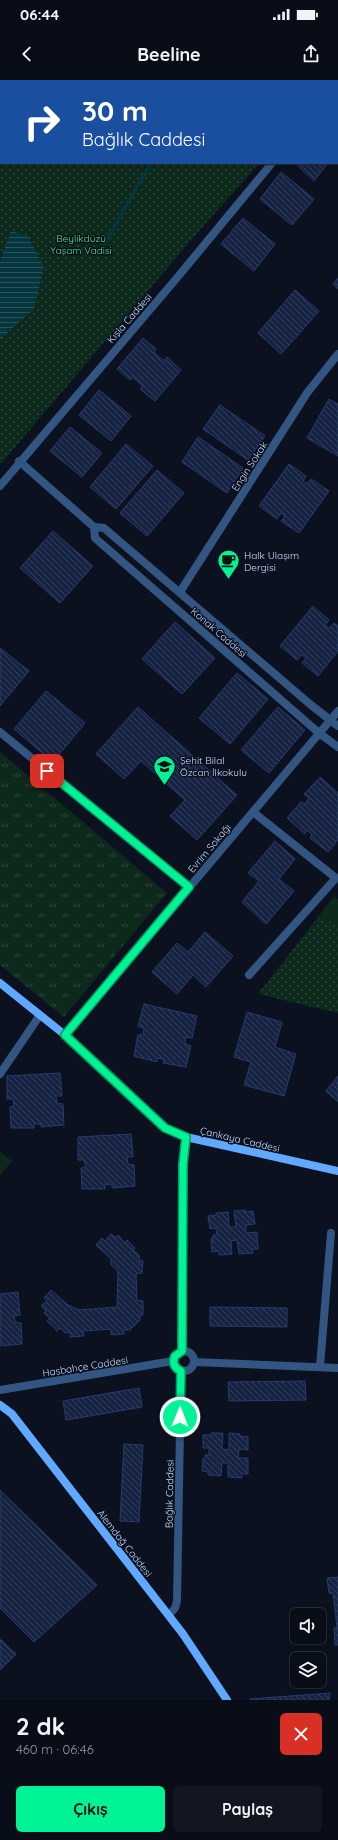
<!DOCTYPE html>
<html lang="tr">
<meta charset="utf-8">
<style>
body{margin:0;font-family:Quicksand,sans-serif;background:#111620;color:#f1f3f6;height:100vh;display:flex;flex-direction:column;font-size:15px;white-space:nowrap}
*{box-sizing:border-box;margin:0}
p{font-size:13px;color:#989ca1}
.icon{flex:none;width:22px;height:22px;fill:none;stroke:currentColor;stroke-width:2;stroke-linecap:round;stroke-linejoin:round}
.map{position:relative;height:1620px;overflow:hidden}
.side{display:flex;flex-direction:column;background:#080d17;flex:1}
.side>*{flex:none}
.hud{position:absolute;left:0px;top:0px;width:338px;height:84px;box-shadow:0 2px 6px #0003,0 0 0 1px #292d36;background:#1a4fa0;color:#fff;overflow:hidden}
.buttons{position:absolute;left:290px;top:1528px;display:grid;gap:8px}
.buttons a{display:grid;place-items:center;width:36px;height:36px;border-radius:6px;background:#080d17;box-shadow:0 2px 6px #0003,0 0 0 1px #292d36;font-size:20px}
.pin{position:absolute;display:grid;place-items:center;width:34px;height:34px;color:#fff;margin:-17px;border-radius:8px;box-shadow:0 2px 6px #0006}
.me{position:absolute;width:44px;margin:-22px;rotate:1deg;stroke-linejoin:round;filter:drop-shadow(0 0 3px #0008)}
.turn{display:flex;align-items:center;gap:14px;height:84px;padding:0 16px;font-size:18px}
.turn .icon{width:52px;height:52px;stroke-width:2.5}
.turn b{display:block;font-size:28px;line-height:34px}
.round{display:grid;place-items:center;flex:none;width:42px;height:42px;border-radius:6px;background:#111620}
.head{display:flex;align-items:center;justify-content:space-between;height:68px;padding:0 16px}
h1{font-size:24px;font-weight:800;line-height:30px}
.cta{display:flex;gap:8px;margin-top:auto;padding:8px 16px}
.cta a{flex:1;height:46px;border-radius:6px;background:#00f496;color:#111;font-size:16px;font-weight:800;line-height:46px;text-align:center}
.cta a+a{background:#111620;color:#f1f3f6}
.status{display:flex;justify-content:space-between;align-items:center;height:28px;padding:0 20px;background:#080d17;direction:ltr}
.status svg{height:11px;fill:currentColor}
header{display:flex;justify-content:space-between;align-items:center;height:52px;padding:0 16px;background:#080d17;font-size:18px;font-weight:800}
.map>svg:first-child{display:block}
.grass{fill:url(#grass-tufts)}
.park{fill:url(#park-dots)}
.garden{fill:#0d291b}
.water{fill:url(#water-rules)}
.lines{fill:none;stroke-linecap:round;stroke-linejoin:round}
.stream{stroke:#05353d;stroke-width:3.5}
.building{fill:url(#building-back-hatch);stroke:#263b6f}
.street{stroke:#325582;stroke-width:8}
.secondary{stroke:#60a9ff;stroke-width:8}
.route-casing{stroke:#009f62;stroke-width:10}
.route{stroke:#00f496;stroke-width:7}
.labels{text-anchor:middle;stroke-width:3;stroke-linejoin:round;paint-order:stroke}
.park-label{font-size:10px;fill:#4de776;stroke:#0b111f}
.street-label{font-size:10px;fill:#c9ddff;stroke:#0b111f}
.poi-label{font-size:10px;fill:#c9ddff;stroke:#0b111f;text-anchor:start}
</style>
<div class="status"><b>06:44</b><svg viewBox="0 0 49 12"><path d="M0 12V9h3v3zM5 12V6h3v6zM10 12V3h3v9zM15 12V0h3v12zM26 1h20v11H26zM47 4h2v5h-2z"/></svg></div>
<header><svg class="icon" aria-label="back" viewBox="0 0 24 24"><path d="M15 5l-7 7 7 7"/></svg>Beeline<svg class="icon" aria-label="share" viewBox="0 0 24 24"><path d="M12 15V3M7 8l5-5 5 5M5 13v7h14v-7"/></svg></header>
<div class="map">
<svg width="338" height="1620" viewBox="0 0 338 1620">
<defs>
<pattern id="grass-tufts" width="24" height="20" patternUnits="userSpaceOnUse"><rect width="24" height="20" fill="#0d291b"/><path d="M3 7l-1-3M5 7V3M7 7l1-3M15 17l-1-3M17 17v-4M19 17l1-3" fill="none" stroke="#2f483d"/></pattern>
<pattern id="park-dots" width="8" height="8" patternUnits="userSpaceOnUse"><rect width="8" height="8" fill="#0d291b"/><path d="M2 2h.1M6 6h.1" fill="none" stroke="#2f483d" stroke-width="1.8" stroke-linecap="round"/></pattern>
<pattern id="water-rules" width="6" height="5" patternUnits="userSpaceOnUse"><rect width="6" height="5" fill="#05353d"/><path d="M0 2.5h6" fill="none" stroke="#28525a"/></pattern>
<pattern id="building-back-hatch" width="6" height="6" patternUnits="userSpaceOnUse"><rect width="6" height="6" fill="#152241"/><path d="M-1 5l2 2M0 0l6 6M5-1l2 2" fill="none" stroke="#36425e"/></pattern>
</defs>
<rect width="100%" height="100%" fill="#0b111f"/>
<!-- grass -->
<polygon class="grass" points="0,672 167,813 64,937 0,885"/>
<!-- park -->
<g class="park">
<polygon points="0,0 336,0 1,1 1,83 260,83 198,152 0,385"/>
<polygon points="334,817 338,820 338,933 258,914"/>
</g>
<!-- garden -->
<g class="garden">
<polygon points="334,816 338,820 338,848 320,834"/>
<polygon points="0,1071 12,1081 0,1096"/>
</g>
<!-- water -->
<polygon class="water" points="11,151 28,156 44,187 34,229 0,259 0,181"/>
<g class="lines">
<!-- stream -->
<g class="stream">
<polyline points="199,1 199,0"/>
<polyline points="103,166 151,83"/>
</g>
</g>
<!-- building -->
<g class="building">
<polygon points="337,42 338,43 337,70"/>
<polygon points="297,83 328,83 314,101 296,84"/>
<polygon points="281,92 314,119 292,145 260,119"/>
<polygon points="243,138 275,164 254,191 221,164"/>
<polygon points="338,198 338,209 333,204"/>
<polygon points="295,210 319,231 281,274 258,253"/>
<polygon points="143,258 156,269 154,272 164,281 167,277 181,290 155,321 140,309 143,306 132,297 130,300 117,289"/>
<polygon points="99,310 131,336 111,361 79,335"/>
<polygon points="329,319 338,324 338,376 307,358"/>
<polygon points="220,325 265,356 248,380 203,349"/>
<polygon points="70,347 102,373 82,397 50,371"/>
<polygon points="198,357 243,388 227,413 182,382"/>
<polygon points="126,364 153,386 116,429 90,407"/>
<polygon points="289,384 306,396 303,401 307,404 311,399 329,411 299,453 281,441 285,436 281,433 277,439 259,426"/>
<polygon points="157,390 184,413 147,456 120,433"/>
<polygon points="53,451 93,486 60,523 20,488"/>
<polygon points="313,526 329,540 325,545 329,548 334,543 338,546 338,571 318,596 302,583 306,578 302,575 297,580 280,566"/>
<polygon points="175,542 215,578 182,614 142,579"/>
<polygon points="0,568 29,591 0,626"/>
<polygon points="237,593 268,619 230,664 199,638"/>
<polygon points="46,611 85,643 53,682 14,649"/>
<polygon points="138,627 237,715 197,760 170,736 185,720 141,681 124,699 96,674"/>
<polygon points="278,627 305,650 269,693 241,670"/>
<polygon points="320,697 338,713 338,760 328,772 310,758 312,755 307,750 305,754 287,738 301,722 305,724 309,718 304,714"/>
<polygon points="275,761 295,779 279,799 294,811 266,844 242,822 259,801 248,793"/>
<polygon points="205,852 233,876 206,907 193,895 177,914 152,892 177,863 188,872"/>
<polygon points="144,924 197,936 192,958 186,957 185,964 191,966 186,987 163,983 164,979 157,978 157,982 134,976 138,955 143,955 144,948 138,946"/>
<polygon points="247,932 282,942 275,967 296,974 284,1016 244,1005 251,982 234,977"/>
<polygon points="60,993 62,1016 56,1016 57,1023 63,1024 64,1045 41,1047 41,1044 34,1044 34,1048 11,1048 10,1027 14,1026 13,1019 7,1019 7,996"/>
<polygon points="338,996 338,1022 326,1011"/>
<polygon points="131,1054 133,1077 127,1077 128,1084 134,1085 135,1106 112,1108 112,1104 105,1105 105,1109 82,1109 81,1088 86,1087 84,1080 78,1080 78,1057"/>
<polygon points="245,1130 245,1132 253,1131 255,1144 246,1145 246,1153 257,1152 258,1169 252,1169 253,1173 239,1174 237,1160 231,1161 232,1174 219,1175 219,1171 212,1172 211,1159 213,1158 213,1155 217,1155 216,1148 210,1149 208,1136 216,1135 216,1133 228,1132 229,1147 236,1147 234,1131"/>
<polygon points="111,1154 116,1158 118,1155 125,1163 127,1160 135,1168 133,1170 139,1175 140,1181 143,1181 142,1193 136,1194 137,1220 143,1221 143,1235 140,1235 140,1240 130,1250 124,1250 124,1254 111,1255 111,1249 83,1251 84,1256 70,1257 70,1252 65,1253 60,1248 57,1251 47,1241 50,1238 44,1233 46,1231 41,1226 47,1220 44,1218 51,1210 68,1225 80,1230 117,1227 118,1191 111,1185 111,1179 96,1165 102,1158 105,1161"/>
<polygon points="18,1212 20,1235 14,1236 15,1242 21,1243 22,1264 0,1266 0,1214"/>
<polygon points="210,1227 287,1228 287,1247 210,1246"/>
<polygon points="305,1301 306,1320 229,1321 228,1302"/>
<polygon points="139,1308 142,1327 66,1340 63,1321"/>
<polygon points="211,1353 223,1353 222,1369 229,1370 229,1353 240,1354 240,1356 248,1357 248,1370 239,1369 238,1378 248,1378 248,1394 242,1394 242,1398 228,1397 228,1383 222,1383 221,1396 208,1395 208,1392 202,1391 203,1379 205,1377 205,1375 209,1375 209,1368 203,1368 203,1355 211,1355"/>
<polygon points="124,1364 143,1365 139,1442 120,1441"/>
<polygon points="0,1410 97,1505 34,1562 0,1528"/>
<polygon points="338,1497 338,1565 335,1565 334,1548 337,1548 333,1513 329,1513 327,1498"/>
<polygon points="0,1559 16,1574 0,1590"/>
<polygon points="330,1613 329,1620 251,1620 250,1619"/>
</g>
<g class="lines">
<!-- street -->
<g class="street">
<polyline points="337,20 338,19"/>
<polyline points="19,381 94,447 104,448 311,625 338,646"/>
<polyline points="0,406 176,199 272,83"/>
<polyline points="94,447 95,458 319,653 338,667"/>
<polyline points="180,512 307,313 338,274"/>
<polyline points="0,652 189,807"/>
<polyline points="249,895 336,798 253,732"/>
<polyline points="65,955 338,631"/>
<polyline points="0,994 40,935"/>
<circle cx="184" cy="1281" r="10"/>
<polyline points="182,1271 183,1084 186,1057"/>
<polyline points="194,1282 338,1288"/>
<polyline points="320,1286 331,1153"/>
<polyline points="0,1310 173,1281"/>
<polyline points="169,1535 175,1528 177,1521 181,1291"/>
</g>
<!-- secondary -->
<g class="secondary">
<polyline points="0,903 65,955 165,1048 186,1057 338,1091"/>
<polyline points="0,1325 12,1334 183,1554 227,1620"/>
</g>
</g>
<g class="lines">
<defs>
<path id="route" d="M47 691 189 807 65 955 165 1048 186 1057 183 1084 182 1271 175 1276C172 1282 174 1288 181 1291L180 1337"/>
</defs>
<!-- route casing -->
<use href="#route" class="route-casing"/>
<!-- route -->
<use href="#route" class="route"/>
</g>
<!-- icons -->
<defs>
<symbol id="cafe-pin" viewBox="-11 -11 22 30"><path d="M0 17L-7.5 6A9.5 9.5 0 1 1 7.5 6Z" fill="#00f496" stroke="#0b111f"/><path d="M-5.5-4.5H6V0H3Q3 3.5 0 3.5H-2.5Q-5.5 3.5-5.5 0ZM3-3.2v2h1.7v-2ZM-6 4.5H4V6H-6Z" fill="#111"/></symbol>
<symbol id="school-pin" viewBox="-11 -11 22 30"><path d="M0 17L-7.5 6A9.5 9.5 0 1 1 7.5 6Z" fill="#00f496" stroke="#0b111f"/><path d="M0-5L7-2L0 1L-7-2ZM-4 1L0 2.5L4 1V4Q0 6-4 4Z" fill="#111"/></symbol>
</defs>
<g fill-rule="evenodd">
<use href="#cafe-pin" x="216" y="468" width="25" height="34"/>
<use href="#school-pin" x="152" y="674" width="25" height="34"/>
</g>
<g class="labels">
<!-- park labels -->
<g class="park-label">
<text x="81" y="162">Beylikdüzü<tspan x="81" dy="12">Yaşam Vadisi</tspan></text>
</g>
<!-- street labels -->
<g class="street-label">
<text transform="translate(129 238) rotate(-49)" y="4">Kışla Caddesi</text>
<text transform="translate(249 386) rotate(-57)" y="4">Engin Sokak</text>
<text transform="translate(219 552) rotate(41)" y="4">Konak Caddesi</text>
<text transform="translate(209 768) rotate(-50)" y="4">Evrim Sokağı</text>
<text transform="translate(240 1059) rotate(13)" y="4">Çankaya Caddesi</text>
<text transform="translate(85 1286) rotate(-9)" y="4">Hasbahçe Caddesi</text>
<text transform="translate(169 1414) rotate(-89)" y="4">Bağlık Caddesi</text>
<text transform="translate(125 1463) rotate(52)" y="4">Alemdağ Caddesi</text>
</g>
<!-- poi labels -->
<g class="poi-label">
<text x="244" y="479">Halk Ulaşım<tspan x="244" dy="12">Dergisi</tspan></text>
<text x="180" y="684">Şehit Bilal<tspan x="180" dy="12">Özcan İlkokulu</tspan></text>
</g>
</g>
</svg>
<div class="buttons">
<a><svg class="icon" aria-label="sound" viewBox="0 0 24 24"><path d="M4 9h4l5-4v14l-5-4H4zM17 9q2 3 0 6"/></svg></a>
<a><svg class="icon" aria-label="layers" viewBox="0 0 24 24"><path d="M12 4l9 5-9 5-9-5zM3 14l9 5 9-5"/></svg></a>
</div>
<div class="pin" style="left:47px;top:691px;background:#d93025"><svg class="icon" aria-label="arrive" viewBox="0 0 24 24"><path d="M6 21V4h12l-3 4 3 4H6"/></svg></div>
<svg class="me" style="left:180px;top:1337px" viewBox="-20 -20 40 40"><circle r="17" fill="#00f496" stroke="#fff" stroke-width="3"/><path d="M0-11L8 9 0 5-8 9z" fill="#fff"/></svg>
<div class="hud">
<div class="turn"><svg class="icon" aria-label="right" viewBox="0 0 24 24"><path d="M7 20v-9h11M14 6l5 5-5 5"/></svg><div><b>30 m</b>Bağlık Caddesi</div></div>
</div>
</div>
<section class="side">
<div class="head"><div><h1>2 dk</h1><p>460 m · 06:46</p></div><a class="round" style="background:#d93025;color:#fff"><svg class="icon" aria-label="close" viewBox="0 0 24 24"><path d="M6 6l12 12M18 6L6 18"/></svg></a></div>
<div class="cta"><a>Çıkış</a><a>Paylaş</a></div>
</section>
